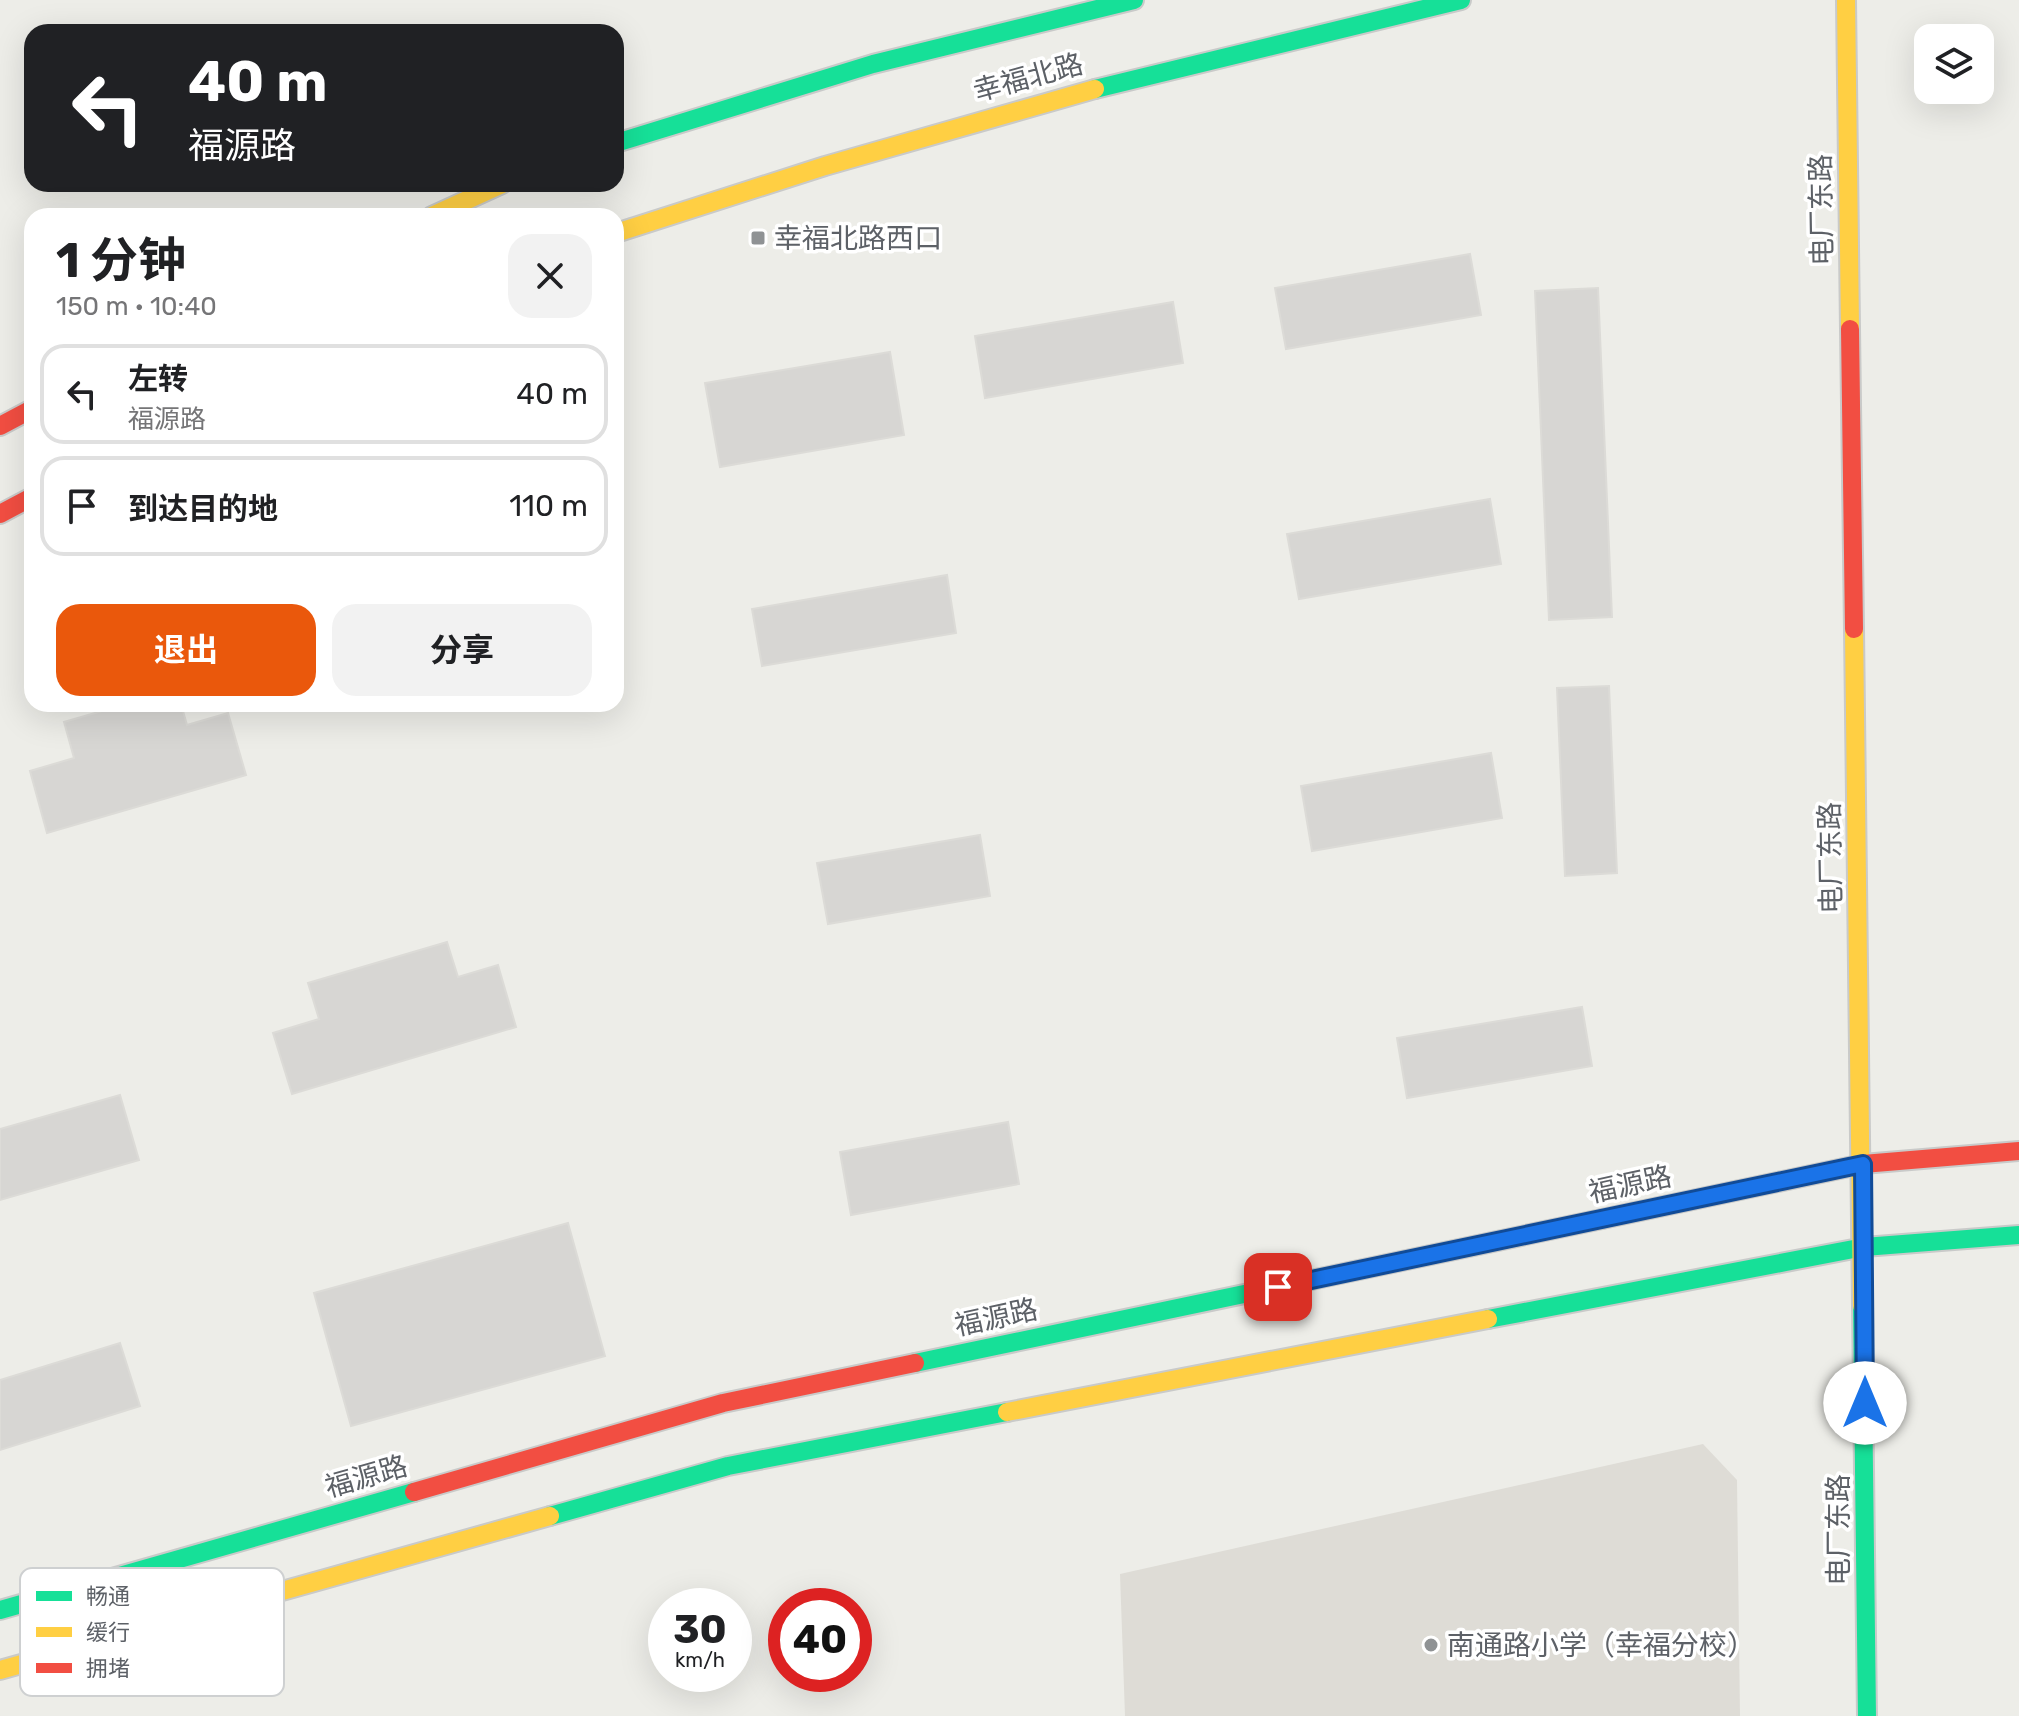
<!DOCTYPE html>
<html lang="zh">
<meta charset="utf-8">
<style>
body{margin:0;font-family:Rubik,"Noto Sans SC",sans-serif;background:#f2f2f2;color:#202124;height:100vh;display:flex;flex-direction:column;font-size:30px;white-space:nowrap}
*{box-sizing:border-box;margin:0}
p{font-size:26px;color:#757577}
.icon{flex:none;width:44px;height:44px;fill:none;stroke:currentColor;stroke-width:2;stroke-linecap:round;stroke-linejoin:round}
.map{position:relative;flex:1;overflow:hidden}
.panel{position:absolute;left:24px;top:208px;width:600px;height:504px;display:flex;flex-direction:column;background:#fff;border-radius:24px;box-shadow:0 8px 32px #0002}
.panel>*{flex:none}
.hud{position:absolute;left:24px;top:24px;width:600px;height:168px;border-radius:24px;box-shadow:0 8px 32px #0002;background:#202124;color:#fff;overflow:hidden}
.buttons{position:absolute;left:1914px;top:24px;display:grid;gap:16px}
.buttons a{display:grid;place-items:center;width:80px;height:80px;border-radius:16px;background:#fff;box-shadow:0 8px 32px #0002;font-size:40px}
.speed{position:absolute;left:648px;top:1588px;display:flex;gap:16px;font-size:40px;font-weight:700;text-align:center}
.speed>*{display:grid;place-content:center;width:104px;height:104px;border-radius:50%;background:#fff;box-shadow:0 8px 32px #0002;line-height:1}
.speed small{font-size:20px;font-weight:400}
.speed .limit{border:12px solid #d22;background:#fff;color:#111}
.pin{position:absolute;display:grid;place-items:center;width:68px;height:68px;color:#fff;margin:-34px;border-radius:16px;box-shadow:0 4px 12px #0006}
.me{position:absolute;width:88px;margin:-44px;rotate:0deg;stroke-linejoin:round;filter:drop-shadow(0 0 6px #0008)}
.turn{display:flex;align-items:center;gap:28px;height:168px;padding:0 32px;font-size:36px}
.turn .icon{width:104px;height:104px;stroke-width:2.5}
.turn b{display:block;font-size:56px;line-height:68px}
.round{display:grid;place-items:center;flex:none;width:84px;height:84px;border-radius:24px;background:#f2f2f2}
.head{display:flex;align-items:center;justify-content:space-between;height:136px;padding:0 32px}
h1{font-size:48px;font-weight:700;line-height:60px}
.primary-button{display:flex;gap:16px;margin-top:auto;padding:16px 32px}
.primary-button a{flex:1;height:92px;border-radius:24px;background:#ea580c;color:#fff;font-size:32px;font-weight:700;line-height:92px;text-align:center}
.primary-button a+a{background:#f2f2f2;color:#202124}
ul{padding:0;list-style:none}
li{display:flex;align-items:center;gap:24px;height:100px;margin:0 16px 12px;padding:0 16px;border:4px solid #e0e0e0;border-radius:24px}
li div{flex:1}
li b{display:block;font-size:30px}
li em{font-style:normal}
.map>svg:first-child{display:block}
.education{fill:#dedcd6}
.building{fill:#d7d6d3;stroke:#dcdbd7;stroke-width:2}
.lines{fill:none;stroke-linecap:round;stroke-linejoin:round}
.fast-casing{stroke:#c9cac9;stroke-width:22}
.slow-casing{stroke:#c9cac9;stroke-width:22}
.jam-casing{stroke:#c9cac9;stroke-width:22}
.fast{stroke:#16e098;stroke-width:18}
.slow{stroke:#ffcf43;stroke-width:18}
.jam{stroke:#f24e42;stroke-width:18}
.route-casing{stroke:#114b97;stroke-width:20}
.route{stroke:#1a73e8;stroke-width:14}
.poi-dot{fill:#8f9294;stroke:#fff;stroke-width:3}
.labels{text-anchor:middle;stroke-width:7;stroke-linejoin:round;paint-order:stroke}
.street-label{font-size:28px;fill:#5d6167;stroke:#fff}
.poi-label{font-size:28px;fill:#5d6167;stroke:#fff;text-anchor:start}
.key{fill:#fff;stroke:#ced0d1;stroke-width:2}
.key-label{font-size:22px;fill:#5d6167}
</style>
<div class="map">
<svg width="2019" height="1716" viewBox="0 0 2019 1716">
<rect width="100%" height="100%" fill="#edede8"/>
<!-- education -->
<polygon class="education" points="1703,1444 1737,1480 1740,1716 1125,1716 1120,1574"/>
<!-- building -->
<g class="building">
<polygon points="1470,254 1481,315 1286,349 1275,288"/>
<polygon points="1598,288 1612,617 1549,620 1535,291"/>
<polygon points="1173,302 1183,363 985,398 975,336"/>
<polygon points="890,352 904,435 720,467 705,383"/>
<polygon points="1490,499 1501,564 1299,599 1287,534"/>
<polygon points="947,575 956,633 762,666 752,609"/>
<polygon points="1609,686 1617,873 1565,876 1557,688"/>
<polygon points="126,704 181,704 187,725 228,713 246,775 47,833 30,771 74,758 64,722"/>
<polygon points="1491,753 1502,818 1312,851 1301,786"/>
<polygon points="980,835 990,896 828,924 817,863"/>
<polygon points="447,942 458,977 498,965 516,1027 292,1094 273,1033 319,1019 308,983"/>
<polygon points="1582,1007 1592,1066 1407,1098 1397,1038"/>
<polygon points="120,1095 139,1160 0,1200 0,1129"/>
<polygon points="1008,1122 1019,1184 851,1215 840,1152"/>
<polygon points="568,1223 605,1356 351,1426 314,1293"/>
<polygon points="120,1343 140,1406 0,1450 0,1380"/>
</g>
<g class="lines">
<defs>
<g id="fast">
<polyline points="1095,89 1461,0"/>
<polyline points="616,143 873,64 1134,0"/>
<polyline points="1862,1306 1867,1716"/>
<polyline points="1488,1319 1864,1247 2019,1235"/>
<polyline points="915,1363 1602,1219"/>
<polyline points="550,1516 728,1466 1007,1412"/>
<polyline points="0,1610 414,1492"/>
</g>
<g id="slow">
<polyline points="1846,0 1850,329"/>
<polyline points="432,216 502,184"/>
<polyline points="616,233 825,166 1095,89"/>
<polyline points="1854,629 1862,1306"/>
<polyline points="1007,1412 1488,1319"/>
<polyline points="0,1670 550,1516"/>
</g>
<g id="jam">
<polyline points="1850,329 1854,629"/>
<polyline points="0,426 32,409"/>
<polyline points="0,514 32,497"/>
<polyline points="1602,1219 1863,1164 2019,1151"/>
<polyline points="414,1492 723,1403 915,1363"/>
</g>
</defs>
<!-- fast casing -->
<use href="#fast" class="fast-casing"/>
<!-- slow casing -->
<use href="#slow" class="slow-casing"/>
<!-- jam casing -->
<use href="#jam" class="jam-casing"/>
<!-- fast -->
<use href="#fast" class="fast"/>
<!-- slow -->
<use href="#slow" class="slow"/>
<!-- jam -->
<use href="#jam" class="jam"/>
</g>
<g class="lines">
<defs>
<polyline id="route" points="1278,1287 1863,1164 1865,1403"/>
</defs>
<!-- route casing -->
<use href="#route" class="route-casing"/>
<!-- route -->
<use href="#route" class="route"/>
</g>
<!-- markers -->
<g class="poi-dot">
<rect x="750" y="230" width="16" height="16" rx="4"/>
<circle cx="1431" cy="1645" r="8"/>
</g>
<g class="labels">
<!-- street labels -->
<g class="street-label">
<text transform="translate(1028 77) rotate(-15)" y="10">幸福北路</text>
<text transform="translate(1821 210) rotate(-91)" y="10">电厂东路</text>
<text transform="translate(1830 858) rotate(-91)" y="10">电厂东路</text>
<text transform="translate(1630 1184) rotate(-12)" y="10">福源路</text>
<text transform="translate(996 1317) rotate(-12)" y="10">福源路</text>
<text transform="translate(366 1476) rotate(-16)" y="10">福源路</text>
<text transform="translate(1838 1530) rotate(-90)" y="10">电厂东路</text>
</g>
<!-- poi labels -->
<g class="poi-label">
<text x="774" y="248">幸福北路西口</text>
<text x="1447" y="1655">南通路小学（幸福分校）</text>
</g>
</g>
<!-- legend -->
<rect x="20" y="1568" width="264" height="128" rx="12" class="key"/>
<rect x="36" y="1591" width="36" height="10" fill="#16e098"/>
<rect x="36" y="1627" width="36" height="10" fill="#ffcf43"/>
<rect x="36" y="1663" width="36" height="10" fill="#f24e42"/>
<g class="key-label">
<text x="86" y="1604">畅通</text>
<text x="86" y="1640">缓行</text>
<text x="86" y="1676">拥堵</text>
</g>
</svg>
<div class="buttons">
<a><svg class="icon" aria-label="layers" viewBox="0 0 24 24"><path d="M12 4l9 5-9 5-9-5zM3 14l9 5 9-5"/></svg></a>
</div>
<div class="speed"><div>30<small>km/h</small></div><div class="limit">40</div></div>
<div class="pin" style="left:1278px;top:1287px;background:#d93025"><svg class="icon" aria-label="arrive" viewBox="0 0 24 24"><path d="M6 21V4h12l-3 4 3 4H6"/></svg></div>
<svg class="me" style="left:1865px;top:1403px" viewBox="-20 -20 40 40"><circle r="19" fill="#fff"/><path d="M0-13L10 11 0 6-10 11z" fill="#1a73e8"/></svg>
<div class="hud">
<div class="turn"><svg class="icon" aria-label="left" viewBox="0 0 24 24"><path d="M17 20v-9H6M10 6l-5 5 5 5"/></svg><div><b>40 m</b>福源路</div></div>
</div>
<section class="panel">
<div class="head"><div><h1>1 分钟</h1><p>150 m · 10:40</p></div><a class="round"><svg class="icon" aria-label="close" viewBox="0 0 24 24"><path d="M6 6l12 12M18 6L6 18"/></svg></a></div>
<ul>
<li><svg class="icon" aria-label="left" viewBox="0 0 24 24"><path d="M17 20v-9H6M10 6l-5 5 5 5"/></svg><div><b>左转</b><p>福源路</p></div><em>40 m</em></li>
<li><svg class="icon" aria-label="arrive" viewBox="0 0 24 24"><path d="M6 21V4h12l-3 4 3 4H6"/></svg><div><b>到达目的地</b></div><em>110 m</em></li>
</ul>
<div class="primary-button"><a>退出</a><a>分享</a></div>
</section>
</div>
